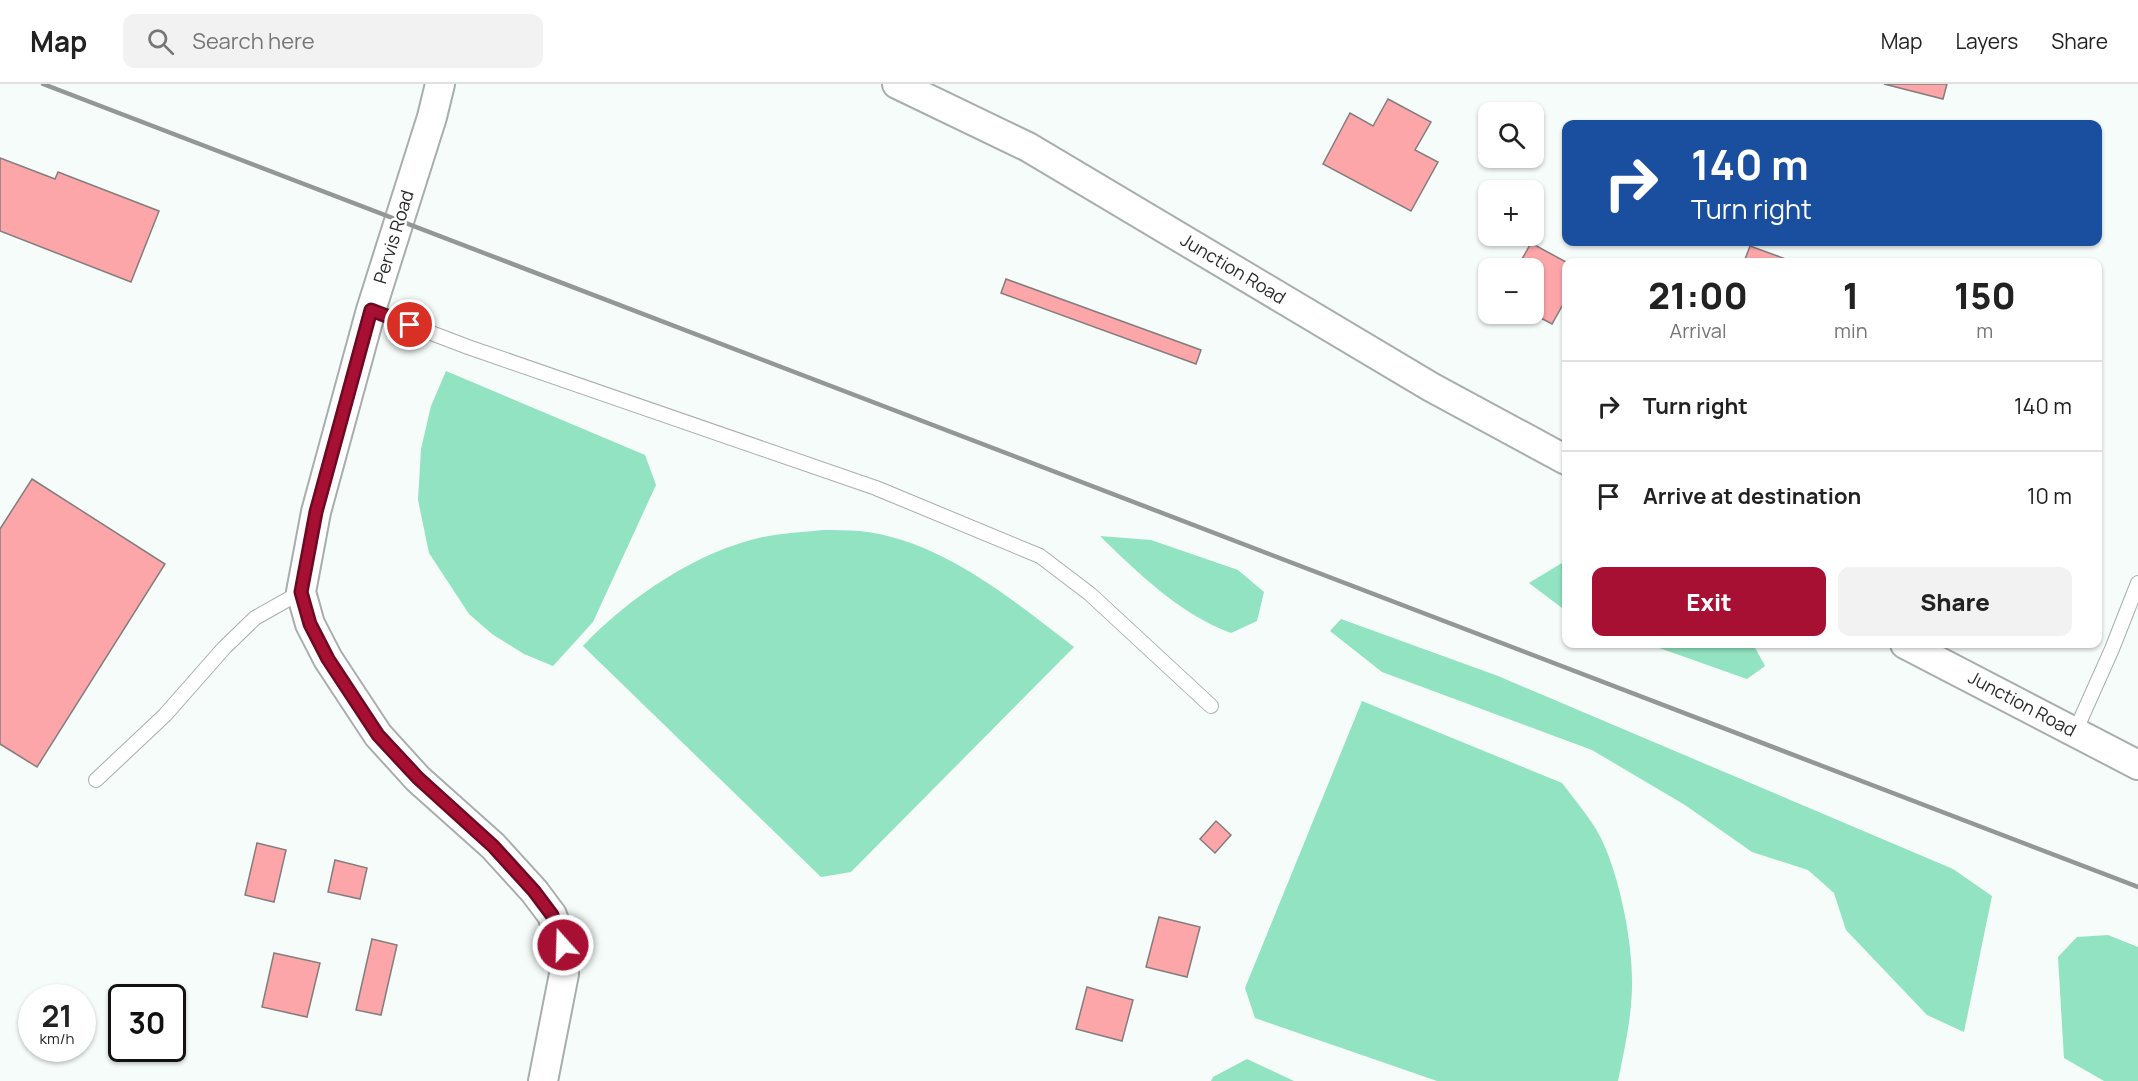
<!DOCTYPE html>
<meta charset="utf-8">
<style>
body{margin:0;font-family:Manrope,sans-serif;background:#f2f2f2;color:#222;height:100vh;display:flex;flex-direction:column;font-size:22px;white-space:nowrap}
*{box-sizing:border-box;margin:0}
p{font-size:20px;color:#767676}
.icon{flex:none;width:33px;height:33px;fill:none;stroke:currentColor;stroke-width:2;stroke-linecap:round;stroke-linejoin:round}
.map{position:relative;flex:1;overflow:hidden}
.drawer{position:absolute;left:1562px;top:174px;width:540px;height:390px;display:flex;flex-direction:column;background:#fff;border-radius:12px;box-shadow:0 2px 4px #0004}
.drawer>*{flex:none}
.banner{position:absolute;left:1562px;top:36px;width:540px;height:126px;border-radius:12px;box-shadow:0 2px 4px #0004;background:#1a4fa0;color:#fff;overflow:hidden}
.controls{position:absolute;left:1478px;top:18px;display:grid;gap:12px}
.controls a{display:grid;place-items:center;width:66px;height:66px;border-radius:12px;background:#fff;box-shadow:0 2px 4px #0004;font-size:30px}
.speed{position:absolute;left:18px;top:900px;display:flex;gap:12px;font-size:30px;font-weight:700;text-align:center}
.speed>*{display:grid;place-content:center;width:78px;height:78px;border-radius:50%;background:#fff;box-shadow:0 2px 4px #0004;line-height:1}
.speed small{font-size:15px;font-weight:400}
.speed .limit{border:3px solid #111;border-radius:9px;background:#fff;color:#111}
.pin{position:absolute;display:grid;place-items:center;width:51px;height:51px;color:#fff;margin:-26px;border:3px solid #fff;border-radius:50%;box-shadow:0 2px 6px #0007}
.me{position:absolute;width:66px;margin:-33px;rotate:340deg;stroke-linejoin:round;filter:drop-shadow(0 0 4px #0008)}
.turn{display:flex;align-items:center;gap:21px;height:126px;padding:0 30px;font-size:27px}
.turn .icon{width:78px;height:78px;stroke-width:2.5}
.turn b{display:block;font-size:42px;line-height:51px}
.eta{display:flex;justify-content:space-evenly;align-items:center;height:102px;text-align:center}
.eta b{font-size:36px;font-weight:800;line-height:42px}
.cta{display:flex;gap:12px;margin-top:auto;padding:12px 30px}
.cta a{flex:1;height:69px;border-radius:12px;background:#a81033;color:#fff;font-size:24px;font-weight:800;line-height:69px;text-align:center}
.cta a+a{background:#f2f2f2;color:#222}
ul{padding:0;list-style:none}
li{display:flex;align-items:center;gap:18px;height:90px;padding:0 30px;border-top:2px solid #e0e0e0}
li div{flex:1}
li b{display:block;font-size:22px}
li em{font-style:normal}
header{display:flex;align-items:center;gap:36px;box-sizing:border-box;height:84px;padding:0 30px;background:#fff;border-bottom:2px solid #e0e0e0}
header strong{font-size:28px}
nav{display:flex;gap:33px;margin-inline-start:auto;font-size:21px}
.search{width:420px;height:54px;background:#f2f2f2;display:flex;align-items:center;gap:15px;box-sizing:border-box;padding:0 21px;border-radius:12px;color:#767676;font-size:22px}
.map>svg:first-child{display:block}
.green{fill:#92e3c2}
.building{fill:#fca6a9;stroke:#847d7d;stroke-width:1.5}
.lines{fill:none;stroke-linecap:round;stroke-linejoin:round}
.lane-casing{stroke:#a7aeab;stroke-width:16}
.street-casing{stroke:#a7aeab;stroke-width:32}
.lane{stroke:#fff;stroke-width:14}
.street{stroke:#fff;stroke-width:28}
.rail{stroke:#939896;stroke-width:4.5}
.route-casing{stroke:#6d0a21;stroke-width:15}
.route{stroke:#a81033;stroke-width:10}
.labels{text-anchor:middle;stroke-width:5;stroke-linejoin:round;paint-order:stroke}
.street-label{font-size:18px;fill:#2a2c2b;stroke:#fff}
</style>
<header>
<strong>Map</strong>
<div class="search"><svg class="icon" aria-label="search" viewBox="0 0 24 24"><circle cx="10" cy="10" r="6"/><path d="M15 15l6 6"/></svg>Search here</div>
<nav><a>Map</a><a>Layers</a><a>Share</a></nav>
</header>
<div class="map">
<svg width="2138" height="997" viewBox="0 0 2138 997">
<rect width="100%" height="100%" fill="#f5fcf9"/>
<!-- green -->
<g class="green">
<polygon points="446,287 645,371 656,401 593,538 553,582 524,570 492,550 469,530 429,469 418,416 421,365 431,322"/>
<path d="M823 446C835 446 848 446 860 447 942 456 1011 515 1074 563L851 788 821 793 583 562C629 513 698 467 763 453 783 449 803 448 823 446Z"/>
<path d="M1100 452 1151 456 1238 486 1264 508 1257 537 1231 549C1180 530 1139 490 1100 452Z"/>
<polygon points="1562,479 1566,479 1566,527 1529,499"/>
<polygon points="1341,535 1498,592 1953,785 1992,812 1964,948 1927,931 1846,846 1834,809 1808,786 1752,768 1685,721 1592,666 1382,588 1330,547"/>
<polygon points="1648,560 1753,560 1765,582 1747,595"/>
<path d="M1362 617 1562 699C1577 719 1596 740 1605 763 1623 806 1636 875 1631 920 1629 946 1623 972 1618 997H1437L1255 934 1245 904Z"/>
<polygon points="2108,851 2138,863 2138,997 2104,997 2064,974 2058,873 2077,853"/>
<polygon points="1247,975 1294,997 1211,997 1213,993"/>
</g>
<!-- building -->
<g class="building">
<polygon points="1884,0 1947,0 1943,15"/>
<polygon points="1388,15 1431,38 1415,66 1438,78 1411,127 1323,80 1350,29 1373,42"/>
<polygon points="0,74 55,95 58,88 159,127 131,198 0,147"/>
<polygon points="1531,159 1566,178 1566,215 1552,240 1533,230 1533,184 1517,184"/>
<polygon points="1750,162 1794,178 1744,178"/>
<polygon points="1006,195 1201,266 1196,280 1001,209"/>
<polygon points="32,395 165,480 37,683 0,660 0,445"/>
<polygon points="1216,737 1231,751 1215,769 1200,755"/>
<polygon points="257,759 286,766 274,818 245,811"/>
<polygon points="335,776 367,784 360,815 328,808"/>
<polygon points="1159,833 1200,843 1187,893 1146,883"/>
<polygon points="372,855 397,861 381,931 356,926"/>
<polygon points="274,869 320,879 307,933 262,923"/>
<polygon points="1087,903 1133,916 1122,957 1076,945"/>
</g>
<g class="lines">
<defs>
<g id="lane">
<polyline points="371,226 468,263 876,404 1040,472 1090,510 1211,622"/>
<polyline points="2075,648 2112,565 2138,499"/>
<polyline points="96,696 165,631 224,564 255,534 301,508"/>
</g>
<g id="street">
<polyline points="440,0 432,33 371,226 316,428 301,508 310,540 328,575 378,651 418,695 493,762 534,807 552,831 563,861 564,890 543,997"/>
<polyline points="897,0 1028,63 1431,303 1566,376"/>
<polyline points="1905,560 2138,681"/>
</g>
</defs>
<!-- lane casing -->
<use href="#lane" class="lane-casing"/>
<!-- street casing -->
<use href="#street" class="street-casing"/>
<!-- lane -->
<use href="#lane" class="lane"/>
<!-- street -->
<use href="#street" class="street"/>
<!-- rail -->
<polyline class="rail" points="43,0 2138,803"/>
</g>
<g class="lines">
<defs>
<polyline id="route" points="410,241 371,226 316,428 301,508 310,540 328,575 378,651 418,694 493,762 534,807 552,831 563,861"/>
</defs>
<!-- route casing -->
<use href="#route" class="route-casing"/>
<!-- route -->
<use href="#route" class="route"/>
</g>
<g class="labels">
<!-- street labels -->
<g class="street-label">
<text transform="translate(394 153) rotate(-73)" y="6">Pervis Road</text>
<text transform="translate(1233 185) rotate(31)" y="6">Junction Road</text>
<text transform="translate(2022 620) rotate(28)" y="6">Junction Road</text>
</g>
</g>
</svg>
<div class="controls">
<a><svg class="icon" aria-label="search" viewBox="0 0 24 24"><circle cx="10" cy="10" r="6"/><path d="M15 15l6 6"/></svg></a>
<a>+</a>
<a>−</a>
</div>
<div class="speed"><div>21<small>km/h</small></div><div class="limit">30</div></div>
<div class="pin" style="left:410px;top:241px;background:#d93025"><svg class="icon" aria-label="arrive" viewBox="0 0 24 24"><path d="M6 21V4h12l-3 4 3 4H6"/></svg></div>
<svg class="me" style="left:563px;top:861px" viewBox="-20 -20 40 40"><circle r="17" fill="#a81033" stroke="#fff" stroke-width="3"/><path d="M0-11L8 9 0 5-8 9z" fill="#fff"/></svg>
<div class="banner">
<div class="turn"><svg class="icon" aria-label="right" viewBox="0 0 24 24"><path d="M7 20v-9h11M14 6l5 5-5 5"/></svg><div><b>140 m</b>Turn right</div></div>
</div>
<section class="drawer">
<div class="eta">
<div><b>21:00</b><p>Arrival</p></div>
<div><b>1</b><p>min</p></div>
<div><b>150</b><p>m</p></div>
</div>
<ul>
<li><svg class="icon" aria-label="right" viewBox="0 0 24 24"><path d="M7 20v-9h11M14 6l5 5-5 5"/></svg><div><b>Turn right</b></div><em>140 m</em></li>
<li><svg class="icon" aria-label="arrive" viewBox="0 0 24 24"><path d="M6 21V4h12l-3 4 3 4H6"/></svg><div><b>Arrive at destination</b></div><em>10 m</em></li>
</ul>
<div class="cta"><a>Exit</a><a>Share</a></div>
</section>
</div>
